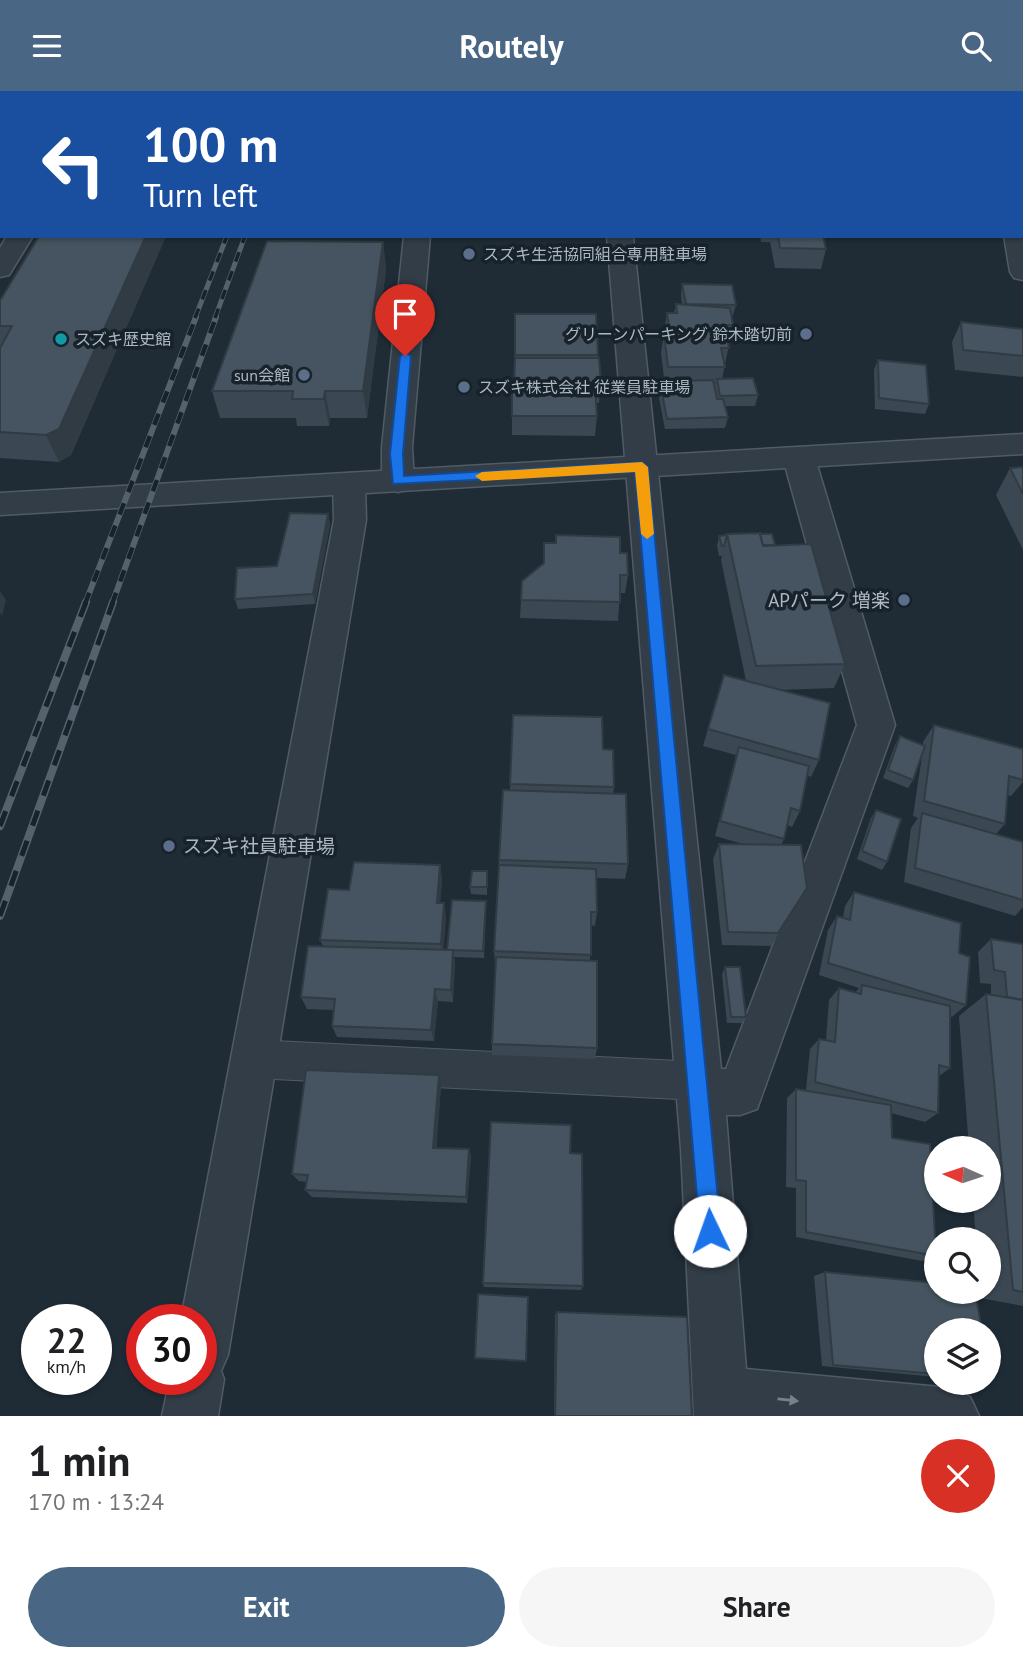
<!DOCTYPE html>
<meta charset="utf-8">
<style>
body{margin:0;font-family:"PT Sans","Noto Sans JP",sans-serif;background:#f6f6f6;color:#202124;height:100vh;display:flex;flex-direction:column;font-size:26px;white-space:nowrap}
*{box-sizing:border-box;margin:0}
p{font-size:23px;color:#757577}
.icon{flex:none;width:38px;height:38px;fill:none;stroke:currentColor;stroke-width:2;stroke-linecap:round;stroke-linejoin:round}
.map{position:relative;height:1325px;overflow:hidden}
.details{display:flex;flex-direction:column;background:#fff;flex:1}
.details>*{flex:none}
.hud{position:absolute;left:0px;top:0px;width:1024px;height:147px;box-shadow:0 2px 5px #0004;background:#1a4fa0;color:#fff;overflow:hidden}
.needle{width:46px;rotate:273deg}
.tools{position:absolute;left:924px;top:1045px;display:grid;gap:14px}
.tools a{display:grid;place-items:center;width:77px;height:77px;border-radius:50%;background:#fff;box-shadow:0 2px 5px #0004;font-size:35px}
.speed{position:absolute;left:21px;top:1213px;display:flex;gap:14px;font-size:35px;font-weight:700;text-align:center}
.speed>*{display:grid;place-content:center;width:91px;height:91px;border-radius:50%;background:#fff;box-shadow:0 2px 5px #0004;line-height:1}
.speed small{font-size:18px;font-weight:400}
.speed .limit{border:10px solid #d22;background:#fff;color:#111}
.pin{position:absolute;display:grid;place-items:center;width:60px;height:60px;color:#fff;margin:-72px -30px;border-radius:50% 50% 50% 0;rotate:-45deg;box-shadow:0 0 7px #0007}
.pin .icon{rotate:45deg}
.me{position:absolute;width:77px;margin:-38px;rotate:357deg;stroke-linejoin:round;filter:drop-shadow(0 0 5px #0008)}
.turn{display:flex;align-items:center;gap:24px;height:147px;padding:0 28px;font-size:32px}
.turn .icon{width:91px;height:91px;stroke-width:2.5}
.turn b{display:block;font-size:49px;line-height:60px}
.round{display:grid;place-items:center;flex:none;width:74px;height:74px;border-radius:37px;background:#f6f6f6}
.headline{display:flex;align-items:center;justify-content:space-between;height:119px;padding:0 28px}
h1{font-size:42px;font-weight:700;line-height:52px}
.button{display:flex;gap:14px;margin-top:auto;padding:14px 28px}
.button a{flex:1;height:80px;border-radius:42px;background:#496784;color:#fff;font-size:28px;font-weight:700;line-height:80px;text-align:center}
.button a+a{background:#f6f6f6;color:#202124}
header{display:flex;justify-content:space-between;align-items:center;height:91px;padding:0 28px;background:#496784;color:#fff;font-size:32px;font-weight:700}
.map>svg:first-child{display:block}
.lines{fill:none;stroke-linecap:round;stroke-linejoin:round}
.service-casing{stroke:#505b65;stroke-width:2}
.minor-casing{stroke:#505b65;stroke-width:3}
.tertiary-casing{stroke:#505b65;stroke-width:3}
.service{fill:#323d47;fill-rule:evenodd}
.minor{fill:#323d47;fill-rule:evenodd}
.tertiary{fill:#323d47;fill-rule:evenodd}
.rail-far2-casing{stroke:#54626e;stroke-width:5}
.rail-far1-casing{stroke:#54626e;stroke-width:6}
.rail-casing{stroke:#54626e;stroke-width:8}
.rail-far2{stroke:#18222b;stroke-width:3.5;stroke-dasharray:10;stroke-linecap:butt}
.rail-far1{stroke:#18222b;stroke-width:4.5;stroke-dasharray:12;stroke-linecap:butt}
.rail{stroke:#18222b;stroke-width:5;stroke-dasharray:16;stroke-linecap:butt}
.wall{fill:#3b4853}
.shaded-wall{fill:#303b43}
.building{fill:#455460;stroke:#303b43;stroke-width:2}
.oneway{fill:#75818c}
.route{fill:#1a73e8;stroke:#114b97;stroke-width:2}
.slow{fill:#f59e0b}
.service-dot{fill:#5c6f8a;stroke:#18222b;stroke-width:2.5}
.culture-dot{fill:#0f9aa8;stroke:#18222b;stroke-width:2.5}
.labels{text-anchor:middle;stroke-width:7;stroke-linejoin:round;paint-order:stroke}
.far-poi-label{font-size:16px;fill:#acb8c4;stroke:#18222b;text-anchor:start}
.poi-label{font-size:19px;fill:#acb8c4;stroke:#18222b;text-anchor:end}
</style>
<header><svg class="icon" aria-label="menu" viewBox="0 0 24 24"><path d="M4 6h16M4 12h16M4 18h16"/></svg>Routely<svg class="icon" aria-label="search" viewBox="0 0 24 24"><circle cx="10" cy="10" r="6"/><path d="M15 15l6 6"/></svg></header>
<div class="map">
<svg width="1023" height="1325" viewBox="0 0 1023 1325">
<rect width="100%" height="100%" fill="#1f2c36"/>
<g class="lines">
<defs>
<polygon id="service" points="254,949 699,971 713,976 718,990 713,1004 699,1009 254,987 241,981 235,968 241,955"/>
<g id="minor">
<rect x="421" y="0" width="22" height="2"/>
<rect x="596" y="0" width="22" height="2"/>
<polygon points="701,0 724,0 700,2"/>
<rect x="980" y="0" width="22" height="2"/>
<rect x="1022" y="70" width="1" height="14"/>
<polygon points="1022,139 1023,139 1023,189 1014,187 1010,181 1004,145 1022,145"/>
<polygon points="404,145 430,145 412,356 414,390 409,398 398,401 387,398 382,390 382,356"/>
<polygon points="607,145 633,145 721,978 726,978 857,634 783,367 788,360 799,356 810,360 815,367 895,634 757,1018 740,1024 726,1024 746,1278 951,1297 970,1306 979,1325 694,1325 681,1058"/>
<polygon points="349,382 360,385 365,393 366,429 228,1264 221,1280 224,1288 218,1325 162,1325 170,1288 201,1288 201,1228 181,1228 334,429 333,393 338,385"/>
</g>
<g id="tertiary">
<polygon points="100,0 122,0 99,2"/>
<polygon points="7,145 33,145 9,184 0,186 0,157"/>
<polygon points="1023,343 1023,363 0,424 0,402"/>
</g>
</defs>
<!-- service casing -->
<use href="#service" class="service-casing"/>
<!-- minor casing -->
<use href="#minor" class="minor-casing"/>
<!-- tertiary casing -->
<use href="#tertiary" class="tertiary-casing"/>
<!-- service -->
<use href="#service" class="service"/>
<!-- minor -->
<use href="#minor" class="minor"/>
<!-- tertiary -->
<use href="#tertiary" class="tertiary"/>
<defs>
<g id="rail-far2">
<polyline points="195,227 227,145"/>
<polyline points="215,227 245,145"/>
</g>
<g id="rail-far1">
<polyline points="85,513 196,226"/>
<polyline points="112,513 216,226"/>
</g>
<g id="rail">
<polyline points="0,735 86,511"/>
<polyline points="0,825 113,511"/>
</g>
</defs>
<!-- rail-far2 casing -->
<use href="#rail-far2" class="rail-far2-casing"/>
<!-- rail-far1 casing -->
<use href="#rail-far1" class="rail-far1-casing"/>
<!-- rail casing -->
<use href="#rail" class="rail-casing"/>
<!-- rail-far2 -->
<use href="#rail-far2" class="rail-far2"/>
<!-- rail-far1 -->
<use href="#rail-far1" class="rail-far1"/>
<!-- rail -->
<use href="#rail" class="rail"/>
</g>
<!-- wall -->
<g class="wall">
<polygon points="638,0 701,0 700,2 638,2"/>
<polygon points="1022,94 1023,94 1023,145 1022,142"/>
<polygon points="39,145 166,145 71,364 59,371 0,367 0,208 1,208"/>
<polygon points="760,145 823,145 826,158 821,178 775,177 770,151 761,151"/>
<polygon points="383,151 386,178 367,327 330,327 329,335 297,335 296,327 220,327 212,300"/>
<polygon points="682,193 736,214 733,224 731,224 733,234 722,288 758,304 755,315 725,315 728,326 725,337 665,338 659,307 661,297 676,297 676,295 665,295 661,262 667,222 674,222 676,213 682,213 681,204"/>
<polygon points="515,223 598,264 601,292 599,312 596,312 597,325 595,345 512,344 512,295 514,295"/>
<polygon points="961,231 1023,265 1023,286 955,279 952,251"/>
<polygon points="878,269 929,313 925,323 875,318 874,279"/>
<polygon points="1023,376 1023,459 996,404 1010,377"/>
<polygon points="328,423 330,434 315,513 238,518 235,508 277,475"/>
<polygon points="760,443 775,454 845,573 834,597 779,599 819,669 811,686 807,684 800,720 792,736 787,734 784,748 781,754 807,797 771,855 722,854 713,768 719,753 743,753 715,745 736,664 703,655 724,584 746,590 721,469 722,465 719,465 717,455 719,445"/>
<polygon points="544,452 620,462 628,484 625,502 620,502 618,530 520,527 521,509 543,472"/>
<polygon points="513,624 603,658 614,696 613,703 628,773 625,788 596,787 597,821 595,835 591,834 590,870 597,957 595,968 492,964 492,953 496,873 495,873 494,860 499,769 510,700"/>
<polygon points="934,634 1023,658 1023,691 1011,705 1007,704 1005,733 996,743 1023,751 1023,816 1015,825 904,791 911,737 918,727 913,725 922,665 913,689 908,697 883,687 895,654 900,645 923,654 923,651"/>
<polygon points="876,719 887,771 882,779 857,768 871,727"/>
<polygon points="440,774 442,789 440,812 446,826 443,859 447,859 486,818 484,867 454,866 455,872 453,911 438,910 434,950 337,946 332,935 333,919 307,918 301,906 323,855 320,849 349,799"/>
<polygon points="487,780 487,804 471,803 470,796"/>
<polygon points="854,801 959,862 966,914 952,926 950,925 950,977 939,985 938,1022 925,1031 891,1022 892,1047 936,1165 922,1170 796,1146 796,1097 786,1096 787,1007 796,998 806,999 810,958 819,948 826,949 829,909 839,897 855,902 859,897 819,884 828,839 837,825 843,827 845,815"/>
<polygon points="991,848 1023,853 1023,1215 980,1207 980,1200 989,1200 989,1148 976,1148 973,1110 989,1110 989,1057 969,1057 959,925 986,903 991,903 991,893 980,892 978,861"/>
<polygon points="725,876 746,926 742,932 727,932 722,883"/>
<polygon points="441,994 436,1057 469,1058 471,1066 467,1112 312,1106 305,1099 307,1091 299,1090 292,1083"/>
<polygon points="570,1062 583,1195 581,1199 484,1196 483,1192"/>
<polygon points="825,1181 936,1239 936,1286 822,1275 814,1185"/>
<polygon points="557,1221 692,1325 554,1325 555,1224"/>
</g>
<!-- shaded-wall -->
<g class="shaded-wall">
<polygon points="212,0 229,0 229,2 211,2"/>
<polygon points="688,0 701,0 700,2 688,2"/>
<polygon points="146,145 166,145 71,364 59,371 46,344"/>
<polygon points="383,151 386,178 367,327 363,300"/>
<polygon points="325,300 330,327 329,335 324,308"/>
<polygon points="328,423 330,434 315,513 313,503"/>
<polygon points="0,500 6,509 2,525 0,522"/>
<polygon points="440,774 442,789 439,825 437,812"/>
<polygon points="444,812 446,826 443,866 441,853"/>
<polygon points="453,859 455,872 453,911 451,899"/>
<polygon points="435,898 438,910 434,950 431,939"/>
<polygon points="439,984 441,994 436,1065 433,1057"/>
<polygon points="469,1058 471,1066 467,1112 466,1106"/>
</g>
<!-- building -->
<g class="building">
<polygon points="120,0 212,0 211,2 119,2"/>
<rect x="330" y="0" width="65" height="2"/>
<polygon points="716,0 809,0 808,2 716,2"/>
<polygon points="39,145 146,145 59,338 46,344 0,341 0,257 12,235 0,235 0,208 1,208"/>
<polygon points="778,145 823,145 826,158 780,157"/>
<polygon points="267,150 383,151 363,300 325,300 324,308 292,308 293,300 212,300"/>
<polygon points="682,193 732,194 736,214 686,213"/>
<polygon points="676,213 730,217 733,234 725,234 729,257 721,257 725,276 668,276 664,242 670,242 667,222 677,222"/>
<polygon points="515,223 596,223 598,264 515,264"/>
<polygon points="961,231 1023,238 1023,265 963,259"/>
<polygon points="515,267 599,267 601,292 514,292"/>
<polygon points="878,269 926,274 929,313 879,307"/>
<polygon points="753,287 758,304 720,305 717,288"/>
<polygon points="713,289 717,308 723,308 728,326 667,328 661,297 679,296 677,290"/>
<polygon points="512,295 595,296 597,325 512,325"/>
<polygon points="1023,376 1023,403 1010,377"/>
<polygon points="290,422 328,423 313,503 235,508 237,477 277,475"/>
<polygon points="760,442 763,455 811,453 845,573 756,575 727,443"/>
<polygon points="760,443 772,443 775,454 763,454"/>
<polygon points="556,444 620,446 620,462 627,462 628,484 620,484 620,511 521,509 522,490 544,472 544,452 556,452"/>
<polygon points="727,444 724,455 722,455 719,445"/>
<polygon points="724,584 830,612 819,669 708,638"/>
<polygon points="513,624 602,626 603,658 613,659 614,696 510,693"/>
<polygon points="934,634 1023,658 1023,689 1009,685 1005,733 924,710"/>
<polygon points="900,645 925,655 913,689 888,679"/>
<polygon points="739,656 809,675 800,720 791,717 784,748 720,730"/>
<polygon points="503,699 626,703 628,773 499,769"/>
<polygon points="876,719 901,728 887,771 862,760"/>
<polygon points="922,722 1023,751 1023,809 915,777"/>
<polygon points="719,753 801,754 807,797 778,842 728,841"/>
<polygon points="354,771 440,774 437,812 444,812 441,853 320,849 328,798 349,799"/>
<polygon points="499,774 596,778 597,821 591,821 591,864 494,860"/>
<polygon points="472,780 487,780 487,796 470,796"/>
<polygon points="854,801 961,832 959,862 970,866 966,914 828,872 837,825 850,829"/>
<polygon points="452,809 486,810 483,860 447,859"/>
<polygon points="991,848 1023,853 1023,909 1007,906 1005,881 994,879"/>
<polygon points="308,855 453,859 451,899 435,898 431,939 332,935 335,908 301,906"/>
<polygon points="496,866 597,870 597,957 492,953"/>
<polygon points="725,876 740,876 746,926 731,926"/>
<polygon points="862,894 950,915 950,977 939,974 938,1022 815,991 819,948 835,951 839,897 861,903"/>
<polygon points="986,903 1023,909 1023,1201 1013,1199"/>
<polygon points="306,979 439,984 433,1057 469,1058 466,1106 305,1099 308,1084 292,1083"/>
<polygon points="796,998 891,1014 892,1047 930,1053 936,1165 806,1141 806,1090 796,1089"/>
<polygon points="491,1031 571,1034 570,1062 582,1063 583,1195 483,1192"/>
<polygon points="825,1181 936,1192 936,1200 975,1200 982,1239 936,1239 936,1283 833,1274"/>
<polygon points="478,1203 528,1206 526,1270 475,1267"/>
<polygon points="557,1221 687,1226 692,1325 555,1325"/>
</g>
<!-- one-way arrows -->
<defs><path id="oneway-solid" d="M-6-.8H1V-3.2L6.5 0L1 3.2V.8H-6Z" transform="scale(1.75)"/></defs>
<use class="oneway" href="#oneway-solid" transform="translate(788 1309) rotate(6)"/>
<!-- route -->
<polygon class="route" points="405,261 411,265 403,363 404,385 642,371 648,376 721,1140 718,1147 710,1150 703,1147 700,1140 635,381 393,393 390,363 400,265"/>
<!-- slow -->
<polygon class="slow" points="642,371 648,376 654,443 647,448 641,443 635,381 482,390 475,385 482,381"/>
<!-- markers -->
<g class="service-dot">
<circle cx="469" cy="163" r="7"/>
<circle cx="806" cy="243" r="7"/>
<circle cx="304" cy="284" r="7"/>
<circle cx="464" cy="296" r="7"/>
<circle cx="904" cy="509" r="7"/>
<circle cx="169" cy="755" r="7"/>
</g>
<circle class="culture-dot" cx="61" cy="248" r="7"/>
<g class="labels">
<!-- far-poi labels -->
<g class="far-poi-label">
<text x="483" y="169">スズキ生活協同組合専用駐車場</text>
<text x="792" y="249" text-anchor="end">グリーンパーキング 鈴木踏切前</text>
<text x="75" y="254">スズキ歴史館</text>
<text x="290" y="290" text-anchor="end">sun会館</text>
<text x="478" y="302">スズキ株式会社 従業員駐車場</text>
</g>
<!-- poi labels -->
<g class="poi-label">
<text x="890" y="516">APパーク 増楽</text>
<text x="183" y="762" text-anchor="start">スズキ社員駐車場</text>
</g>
</g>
</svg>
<div class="tools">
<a><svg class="needle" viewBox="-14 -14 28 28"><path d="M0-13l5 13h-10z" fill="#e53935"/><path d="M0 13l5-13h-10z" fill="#757577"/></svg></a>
<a><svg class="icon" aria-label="search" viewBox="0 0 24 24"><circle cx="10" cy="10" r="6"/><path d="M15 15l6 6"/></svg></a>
<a><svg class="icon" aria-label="layers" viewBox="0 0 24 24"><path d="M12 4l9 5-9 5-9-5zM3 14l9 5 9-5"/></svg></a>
</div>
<div class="speed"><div>22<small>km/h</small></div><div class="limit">30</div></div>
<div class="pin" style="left:405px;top:265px;background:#d93025"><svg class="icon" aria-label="arrive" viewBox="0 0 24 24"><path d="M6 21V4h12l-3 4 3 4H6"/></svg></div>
<svg class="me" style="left:710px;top:1140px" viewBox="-20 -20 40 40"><circle r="19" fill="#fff"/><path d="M0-13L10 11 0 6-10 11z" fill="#1a73e8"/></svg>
<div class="hud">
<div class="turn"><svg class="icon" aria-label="left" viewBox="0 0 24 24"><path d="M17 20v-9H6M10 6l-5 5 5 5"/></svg><div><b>100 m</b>Turn left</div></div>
</div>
</div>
<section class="details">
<div class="headline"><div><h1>1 min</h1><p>170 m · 13:24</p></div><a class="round" style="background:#d93025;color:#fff"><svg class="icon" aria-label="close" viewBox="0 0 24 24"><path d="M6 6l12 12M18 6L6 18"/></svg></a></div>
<div class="button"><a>Exit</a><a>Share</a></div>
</section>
